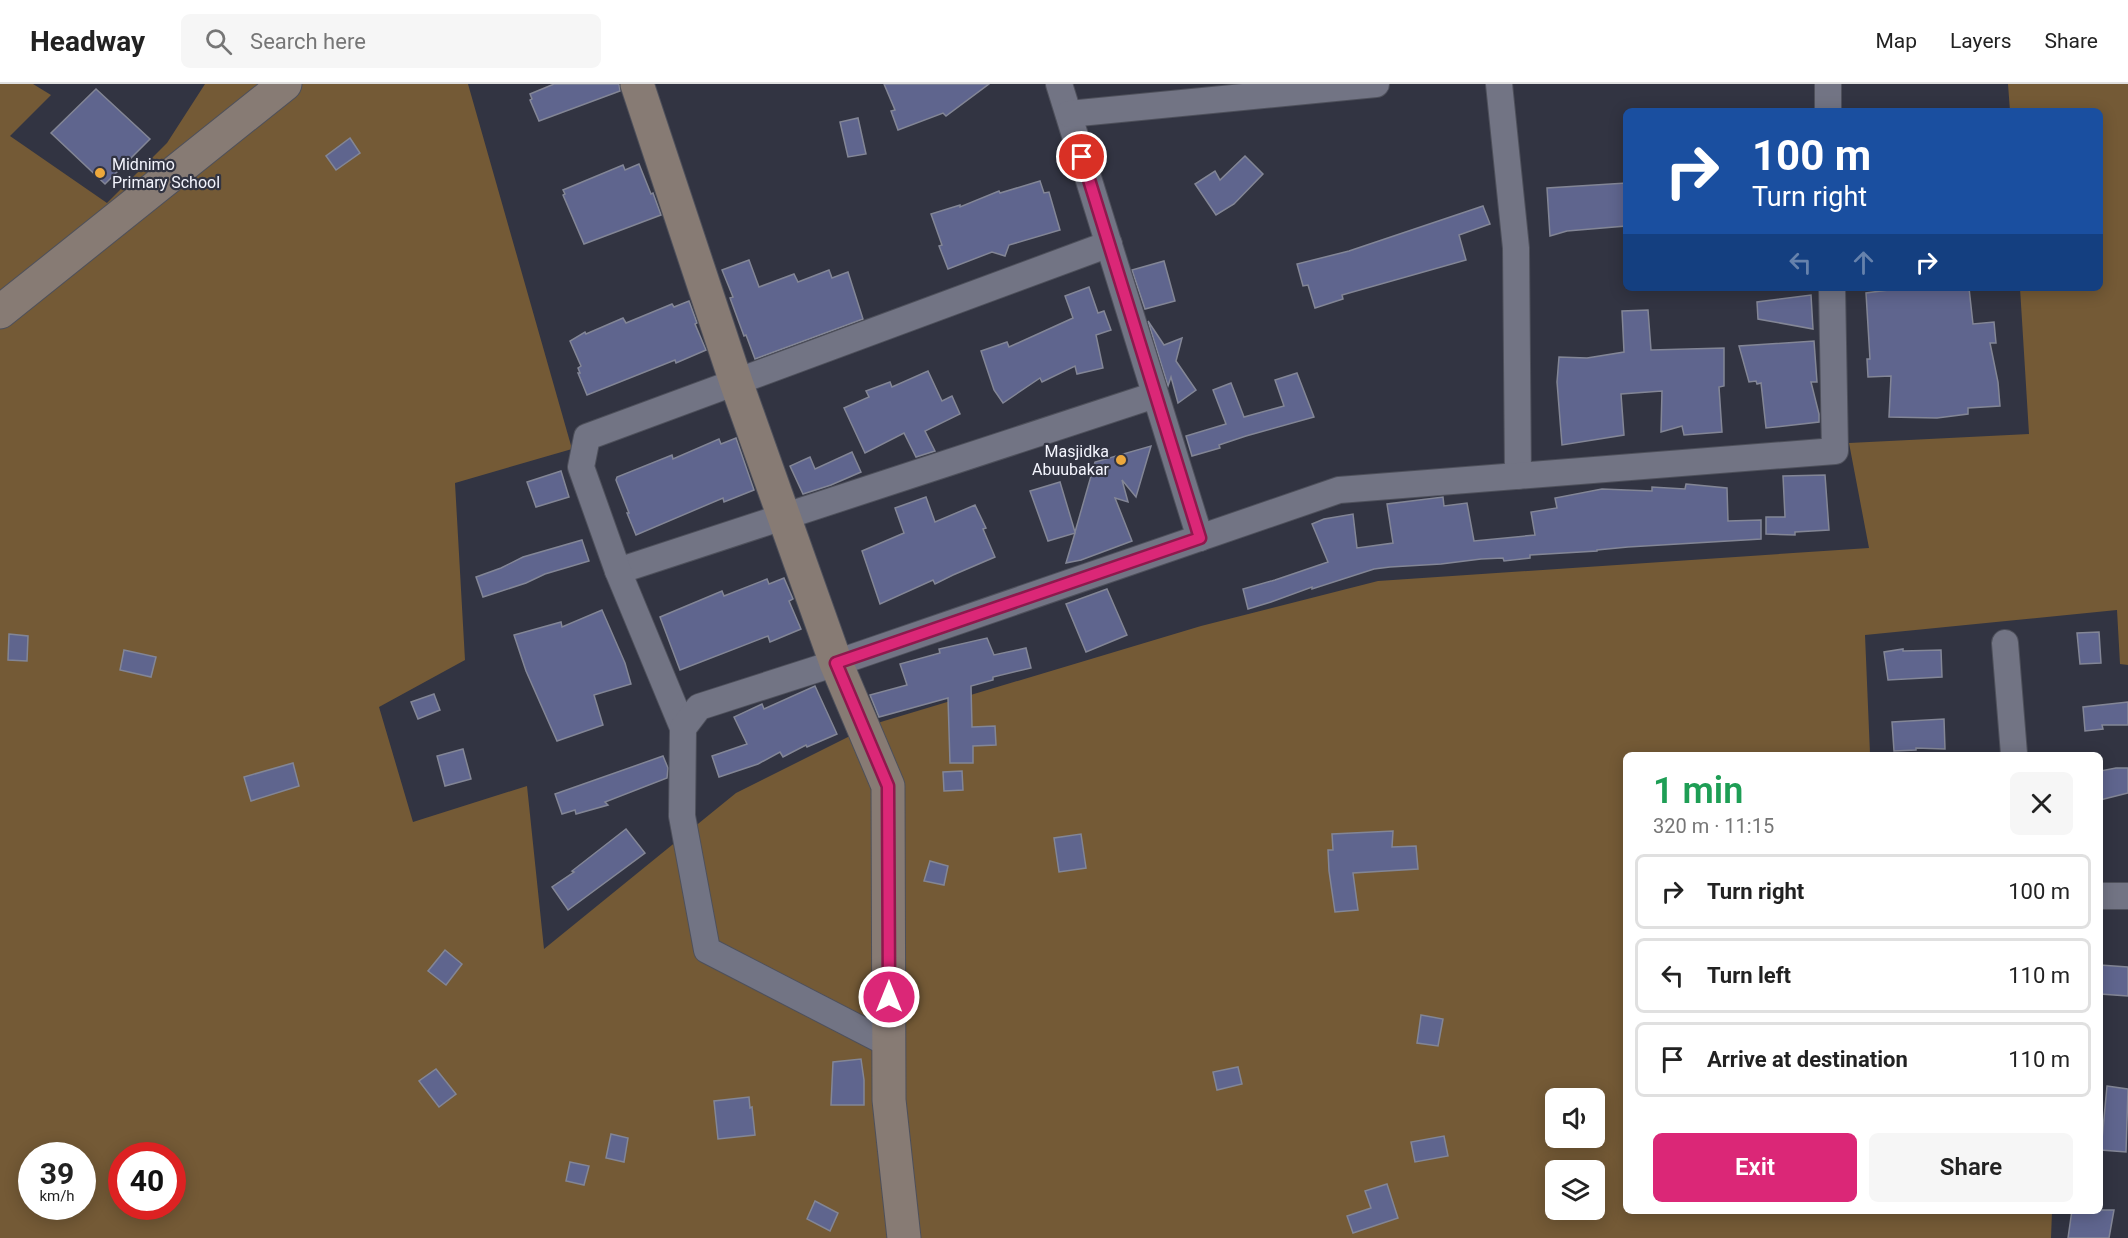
<!DOCTYPE html>
<meta charset="utf-8">
<style>
body{margin:0;font-family:Roboto,sans-serif;background:#f6f6f6;color:#222;height:100vh;display:flex;flex-direction:column;font-size:22px;white-space:nowrap}
*{box-sizing:border-box;margin:0}
p{font-size:20px;color:#767676}
.icon{flex:none;width:33px;height:33px;fill:none;stroke:currentColor;stroke-width:2;stroke-linecap:round;stroke-linejoin:round}
.map{position:relative;flex:1;overflow:hidden}
.side{position:absolute;left:1623px;top:668px;width:480px;height:462px;display:flex;flex-direction:column;background:#fff;border-radius:9px;box-shadow:0 3px 15px #0003}
.side>*{flex:none}
.banner{position:absolute;left:1623px;top:24px;width:480px;height:183px;border-radius:9px;box-shadow:0 3px 15px #0003;background:#1a4fa0;color:#fff;overflow:hidden}
.controls{position:absolute;left:1545px;top:1004px;display:grid;gap:12px}
.controls a{display:grid;place-items:center;width:60px;height:60px;border-radius:9px;background:#fff;box-shadow:0 3px 15px #0003;font-size:30px}
.speed{position:absolute;left:18px;top:1058px;display:flex;gap:12px;font-size:30px;font-weight:700;text-align:center}
.speed>*{display:grid;place-content:center;width:78px;height:78px;border-radius:50%;background:#fff;box-shadow:0 3px 15px #0003;line-height:1}
.speed small{font-size:15px;font-weight:400}
.speed .limit{border:9px solid #d22;background:#fff;color:#111}
.pin{position:absolute;display:grid;place-items:center;width:51px;height:51px;color:#fff;margin:-26px;border:3px solid #fff;border-radius:50%;box-shadow:0 2px 6px #0007}
.me{position:absolute;width:66px;margin:-33px;rotate:0deg;stroke-linejoin:round;filter:drop-shadow(0 0 4px #0008)}
.turn{display:flex;align-items:center;gap:21px;height:126px;padding:0 30px;font-size:27px}
.turn .icon{width:78px;height:78px;stroke-width:2.5}
.turn b{display:block;font-size:42px;line-height:51px}
.lanes{display:flex;align-items:center;height:57px;padding:0 30px;background:#0003;justify-content:center;gap:30px;direction:ltr}
.lanes .off{opacity:.35}
.round{display:grid;place-items:center;flex:none;width:63px;height:63px;border-radius:9px;background:#f6f6f6}
.head{display:flex;align-items:center;justify-content:space-between;height:102px;padding:0 30px}
h1{font-size:36px;font-weight:600;line-height:45px;color:#1e9e55}
.primary-button{display:flex;gap:12px;margin-top:auto;padding:12px 30px}
.primary-button a{flex:1;height:69px;border-radius:9px;background:#db2777;color:#fff;font-size:24px;font-weight:600;line-height:69px;text-align:center}
.primary-button a+a{background:#f6f6f6;color:#222}
ul{padding:0;list-style:none}
li{display:flex;align-items:center;gap:18px;height:75px;margin:0 12px 9px;padding:0 18px;border:3px solid #e0e0e0;border-radius:9px}
li div{flex:1}
li b{display:block;font-size:22px}
li em{font-style:normal}
header{display:flex;align-items:center;gap:36px;box-sizing:border-box;height:84px;padding:0 30px;background:#fff;border-bottom:2px solid #e0e0e0}
header strong{font-size:28px}
nav{display:flex;gap:33px;margin-inline-start:auto;font-size:21px}
.search{width:420px;height:54px;background:#f6f6f6;display:flex;align-items:center;gap:15px;box-sizing:border-box;padding:0 21px;border-radius:9px;color:#767676;font-size:22px}
.map>svg:first-child{display:block}
.green{fill:#745a36;fill-rule:evenodd}
.building{fill:#5f658e;stroke:#838696;stroke-width:1.5}
.lines{fill:none;stroke-linecap:round;stroke-linejoin:round}
.street-casing{stroke:#4e505b;stroke-width:28}
.secondary-casing{stroke:#4e505b;stroke-width:35}
.street{stroke:#727484;stroke-width:26}
.secondary{stroke:#877b74;stroke-width:33}
.route-casing{stroke:#8e194d;stroke-width:15}
.route{stroke:#db2777;stroke-width:10}
.poi-dot{fill:#eda83c;stroke:#323442;stroke-width:2}
.labels{text-anchor:middle;stroke-width:4.5;stroke-linejoin:round;paint-order:stroke}
.poi-label{font-size:16px;fill:#f3f4fd;stroke:#323442;text-anchor:start}
</style>
<header>
<strong>Headway</strong>
<div class="search"><svg class="icon" aria-label="search" viewBox="0 0 24 24"><circle cx="10" cy="10" r="6"/><path d="M15 15l6 6"/></svg>Search here</div>
<nav><a>Map</a><a>Layers</a><a>Share</a></nav>
</header>
<div class="map">
<svg width="2128" height="1154" viewBox="0 0 2128 1154">
<rect width="100%" height="100%" fill="#323442"/>
<!-- green -->
<path class="green" d="M0 0H33L51 11 10 52 107 119 167 59 205 0H468L572 365 455 399 465 576 379 623 413 738 527 702 544 865 736 709 874 640 1201 542 1378 497 1869 464 1849 359 2029 350 2020 204H2100V27H2010L2008 0H2128V581L2120 580 2117 526 1865 551 1870 670H1626V1126L2052 1127 2051 1154H0ZM1556 1014H1594V1053H1556ZM32 1071H82V1122H32ZM122 1071H172V1122H122ZM1556 1086H1594V1125H1556Z"/>
<!-- building -->
<g class="building">
<polygon points="554,0 619,0 620,7 539,37 530,16 532,15 530,10"/>
<polygon points="884,0 989,0 946,32 943,29 898,46 891,27 895,26"/>
<polygon points="96,5 150,55 105,100 51,49"/>
<polygon points="858,34 866,70 848,73 840,38"/>
<polygon points="350,54 360,69 336,86 326,72"/>
<polygon points="1245,72 1263,90 1234,120 1216,131 1195,100 1215,87 1220,96"/>
<polygon points="639,80 651,110 653,109 661,131 584,160 563,111 565,110 563,106 623,81 625,86"/>
<polygon points="1040,97 1044,109 1049,108 1060,146 1009,161 1005,172 992,168 948,185 939,162 942,161 931,130 960,121 960,123 999,107 1000,109"/>
<polygon points="1626,99 1626,142 1567,147 1550,152 1547,104"/>
<polygon points="1483,122 1490,140 1459,151 1466,176 1342,211 1343,215 1315,224 1308,201 1303,202 1297,180 1349,167"/>
<polygon points="749,176 759,203 794,190 798,198 829,186 832,194 848,188 863,235 755,275 746,251 744,252 730,214 733,213 722,186"/>
<polygon points="1164,177 1175,217 1145,225 1132,186"/>
<polygon points="1089,203 1098,229 1104,227 1111,246 1096,251 1103,284 1077,290 1075,282 1042,298 1040,294 1003,319 994,306 981,267 1007,258 1009,263 1073,234 1065,212"/>
<polygon points="1904,204 1969,204 1973,240 1994,238 1996,259 1990,259 1998,298 2000,322 1968,324 1968,330 1937,334 1889,333 1891,292 1868,293 1867,275 1870,275 1866,209"/>
<polygon points="1811,211 1813,245 1758,235 1757,218"/>
<polygon points="689,217 697,239 695,240 706,266 676,279 675,276 587,311 578,289 580,289 578,284 581,282 570,257 585,248 586,250 623,234 626,239 672,220 674,223"/>
<polygon points="1648,226 1651,266 1724,264 1724,302 1719,303 1722,348 1684,351 1682,342 1661,348 1662,307 1621,310 1624,351 1562,361 1557,298 1559,273 1587,274 1624,268 1622,227"/>
<polygon points="1148,237 1164,261 1182,254 1176,277 1196,306 1178,319 1171,293 1168,302"/>
<polygon points="1814,257 1817,298 1811,298 1819,330 1819,338 1766,344 1761,299 1757,300 1756,297 1749,298 1739,262"/>
<polygon points="928,287 942,317 952,312 960,330 925,347 935,367 916,373 904,349 865,369 844,324 869,313 866,307 890,298 892,303"/>
<polygon points="1297,289 1314,333 1246,352 1219,361 1220,364 1192,372 1186,352 1226,340 1213,306 1231,299 1244,333 1284,322 1275,296"/>
<polygon points="736,354 754,406 724,418 723,414 636,451 627,429 629,429 616,396 617,393 672,371 673,375 719,355 721,360"/>
<polygon points="1151,362 1136,413 1122,396 1128,418 1115,414 1132,457 1081,476 1066,479 1075,449 1048,457 1030,407 1060,398 1075,448 1095,378"/>
<polygon points="852,368 861,388 831,401 803,410 790,382 810,373 815,385"/>
<polygon points="561,387 569,413 536,423 527,398"/>
<polygon points="1825,391 1829,446 1795,448 1795,451 1766,450 1766,433 1785,433 1783,392"/>
<polygon points="1686,400 1727,404 1728,437 1761,436 1761,455 1628,463 1597,466 1597,467 1530,471 1530,474 1504,477 1503,474 1481,475 1441,480 1390,483 1374,485 1312,505 1312,503 1271,518 1248,525 1243,505 1275,496 1328,478 1312,440 1324,435 1353,430 1357,464 1393,459 1387,420 1443,413 1444,422 1467,419 1474,457 1535,451 1531,428 1557,424 1555,414 1602,405 1652,407 1652,403 1685,405"/>
<polygon points="926,413 935,438 975,421 986,444 983,445 995,473 953,491 935,500 933,496 880,520 862,467 904,449 895,424"/>
<polygon points="582,456 589,477 545,490 526,499 483,513 476,493 501,484 523,473"/>
<polygon points="784,494 793,515 789,517 801,545 770,558 768,552 680,586 660,533 722,507 724,512 767,495 769,500"/>
<polygon points="1107,505 1127,551 1086,568 1066,520"/>
<polygon points="602,526 625,579 631,600 594,611 603,641 557,657 526,587 514,551 561,538 562,543"/>
<polygon points="2099,548 2101,579 2080,580 2077,549"/>
<polygon points="9,550 28,552 27,577 8,576"/>
<polygon points="987,554 994,571 1026,564 1031,584 993,593 993,596 971,602 972,643 995,642 996,661 973,662 973,679 950,679 948,614 879,633 870,611 907,601 900,580 940,569 939,565"/>
<polygon points="1903,565 1903,567 1941,566 1942,593 1888,596 1884,568"/>
<polygon points="124,566 156,573 151,593 120,586"/>
<polygon points="815,602 837,650 807,663 806,661 783,673 780,668 758,680 719,693 712,672 747,660 734,633 762,620 764,625"/>
<polygon points="434,610 440,626 418,635 411,618"/>
<polygon points="2128,618 2128,641 2102,641 2103,645 2085,647 2083,623"/>
<polygon points="1944,635 1945,665 1916,664 1916,666 1894,667 1892,638"/>
<polygon points="463,665 471,695 445,702 437,672"/>
<polygon points="663,672 668,684 667,694 605,718 608,721 576,730 575,726 562,730 555,710"/>
<polygon points="293,679 299,702 251,717 244,693"/>
<polygon points="2116,684 2128,684 2128,709 2100,716 2100,687"/>
<polygon points="962,687 963,706 944,707 943,688"/>
<polygon points="626,745 645,769 568,826 552,803 574,788 572,787"/>
<polygon points="1393,747 1392,763 1416,762 1418,785 1353,789 1358,826 1335,828 1329,787 1328,766 1333,766 1332,750"/>
<polygon points="1081,750 1086,784 1059,788 1054,754"/>
<polygon points="930,777 948,782 944,801 924,797"/>
<polygon points="445,866 462,880 446,901 428,887"/>
<polygon points="2100,881 2128,883 2128,912 2100,910"/>
<polygon points="1421,931 1443,935 1438,962 1417,959"/>
<polygon points="861,975 864,996 864,1021 831,1021 833,978"/>
<polygon points="1238,983 1242,1000 1217,1006 1213,988"/>
<polygon points="436,985 456,1010 439,1023 419,997"/>
<polygon points="2107,1002 2128,1005 2126,1068 2101,1066"/>
<polygon points="749,1013 750,1024 752,1023 755,1051 718,1055 714,1017"/>
<polygon points="611,1050 628,1054 624,1078 606,1074"/>
<polygon points="1444,1052 1448,1072 1415,1078 1411,1058"/>
<polygon points="570,1078 589,1082 584,1101 566,1097"/>
<polygon points="1387,1100 1398,1134 1353,1149 1347,1132 1371,1124 1365,1107"/>
<polygon points="815,1117 838,1129 830,1147 807,1135"/>
<polygon points="2072,1126 2114,1126 2109,1154 2068,1154"/>
</g>
<g class="lines">
<defs>
<g id="street">
<polyline points="1059,0 1200,454"/>
<polyline points="1499,0 1516,164 1518,392"/>
<polyline points="1828,0 1828,27"/>
<polyline points="1069,30 1376,0"/>
<polyline points="618,487 1155,311"/>
<polyline points="2005,559 2014,670"/>
<polyline points="683,644 618,487 581,383 587,353 1109,160"/>
<polyline points="2100,812 2128,812"/>
<polyline points="889,960 707,866 682,732 683,644 699,623 836,579 1339,406 1835,367 1832,204"/>
</g>
<g id="secondary">
<polyline points="637,0 736,298 836,579 888,702 889,1016 904,1154"/>
<polyline points="0,228 285,0"/>
</g>
</defs>
<!-- street casing -->
<use href="#street" class="street-casing"/>
<!-- secondary casing -->
<use href="#secondary" class="secondary-casing"/>
<!-- street -->
<use href="#street" class="street"/>
<!-- secondary -->
<use href="#secondary" class="secondary"/>
</g>
<g class="lines">
<defs>
<polyline id="route" points="889,913 888,702 836,579 1200,454 1082,73"/>
</defs>
<!-- route casing -->
<use href="#route" class="route-casing"/>
<!-- route -->
<use href="#route" class="route"/>
</g>
<!-- markers -->
<g class="poi-dot">
<circle cx="100" cy="89" r="6"/>
<circle cx="1121" cy="376" r="6"/>
</g>
<g class="labels">
<!-- poi labels -->
<g class="poi-label">
<text x="112" y="86">Midnimo<tspan x="112" dy="18">Primary School</tspan></text>
<text x="1109" y="373" text-anchor="end">Masjidka<tspan x="1109" dy="18">Abuubakar</tspan></text>
</g>
</g>
</svg>
<div class="controls">
<a><svg class="icon" aria-label="sound" viewBox="0 0 24 24"><path d="M4 9h4l5-4v14l-5-4H4zM17 9q2 3 0 6"/></svg></a>
<a><svg class="icon" aria-label="layers" viewBox="0 0 24 24"><path d="M12 4l9 5-9 5-9-5zM3 14l9 5 9-5"/></svg></a>
</div>
<div class="speed"><div>39<small>km/h</small></div><div class="limit">40</div></div>
<div class="pin" style="left:1082px;top:73px;background:#d93025"><svg class="icon" aria-label="arrive" viewBox="0 0 24 24"><path d="M6 21V4h12l-3 4 3 4H6"/></svg></div>
<svg class="me" style="left:889px;top:913px" viewBox="-20 -20 40 40"><circle r="17" fill="#db2777" stroke="#fff" stroke-width="3"/><path d="M0-11L8 9 0 5-8 9z" fill="#fff"/></svg>
<div class="banner">
<div class="turn"><svg class="icon" aria-label="right" viewBox="0 0 24 24"><path d="M7 20v-9h11M14 6l5 5-5 5"/></svg><div><b>100 m</b>Turn right</div></div>
<div class="lanes"><svg class="icon off" aria-label="left" viewBox="0 0 24 24"><path d="M17 20v-9H6M10 6l-5 5 5 5"/></svg><svg class="icon off" aria-label="ahead" viewBox="0 0 24 24"><path d="M12 20V5M6 11l6-6 6 6"/></svg><svg class="icon" aria-label="right" viewBox="0 0 24 24"><path d="M7 20v-9h11M14 6l5 5-5 5"/></svg></div>
</div>
<section class="side">
<div class="head"><div><h1>1 min</h1><p>320 m · 11:15</p></div><a class="round"><svg class="icon" aria-label="close" viewBox="0 0 24 24"><path d="M6 6l12 12M18 6L6 18"/></svg></a></div>
<ul>
<li><svg class="icon" aria-label="right" viewBox="0 0 24 24"><path d="M7 20v-9h11M14 6l5 5-5 5"/></svg><div><b>Turn right</b></div><em>100 m</em></li>
<li><svg class="icon" aria-label="left" viewBox="0 0 24 24"><path d="M17 20v-9H6M10 6l-5 5 5 5"/></svg><div><b>Turn left</b></div><em>110 m</em></li>
<li><svg class="icon" aria-label="arrive" viewBox="0 0 24 24"><path d="M6 21V4h12l-3 4 3 4H6"/></svg><div><b>Arrive at destination</b></div><em>110 m</em></li>
</ul>
<div class="primary-button"><a>Exit</a><a>Share</a></div>
</section>
</div>
